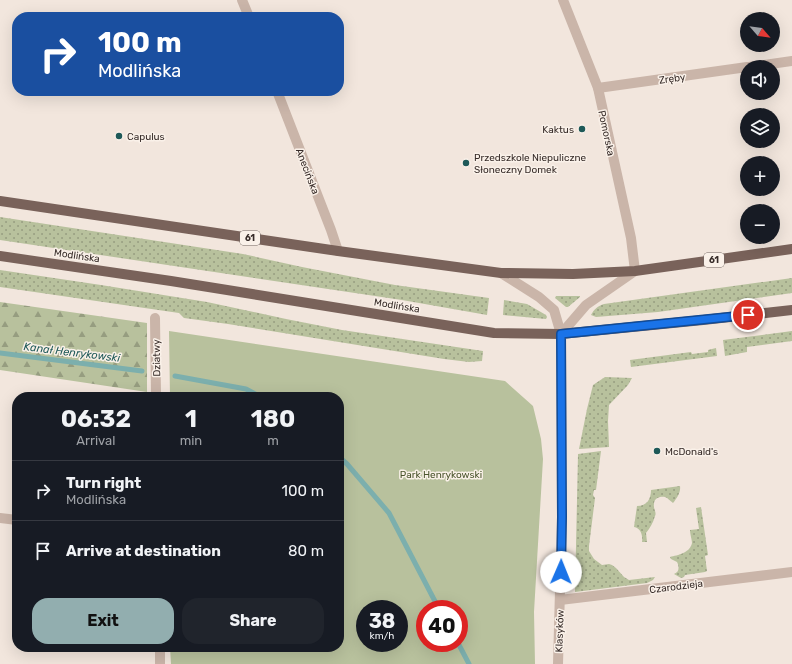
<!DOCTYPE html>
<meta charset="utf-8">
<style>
body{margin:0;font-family:Rubik,sans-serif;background:#20242c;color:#f1f3f6;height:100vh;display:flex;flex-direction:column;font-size:15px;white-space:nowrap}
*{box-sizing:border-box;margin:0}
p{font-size:13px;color:#9ea1a6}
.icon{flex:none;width:22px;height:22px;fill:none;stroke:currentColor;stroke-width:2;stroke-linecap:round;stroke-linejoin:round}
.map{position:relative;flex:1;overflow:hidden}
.side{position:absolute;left:12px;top:392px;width:332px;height:260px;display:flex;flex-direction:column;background:#171b24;border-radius:16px;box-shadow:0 4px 16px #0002}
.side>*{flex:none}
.guide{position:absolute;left:12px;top:12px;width:332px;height:84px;border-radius:16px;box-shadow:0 4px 16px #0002;background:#1a4fa0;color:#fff;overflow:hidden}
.needle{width:26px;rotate:118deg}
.buttons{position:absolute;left:740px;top:12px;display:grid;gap:8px}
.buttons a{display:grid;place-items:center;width:40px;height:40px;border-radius:50%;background:#171b24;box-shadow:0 4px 16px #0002;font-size:20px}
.speed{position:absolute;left:356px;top:600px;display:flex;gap:8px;font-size:20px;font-weight:700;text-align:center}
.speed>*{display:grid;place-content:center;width:52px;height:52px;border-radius:50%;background:#171b24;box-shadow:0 4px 16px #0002;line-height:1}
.speed small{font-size:10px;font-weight:400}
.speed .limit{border:6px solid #d22;background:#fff;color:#111}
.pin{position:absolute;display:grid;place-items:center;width:34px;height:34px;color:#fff;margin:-17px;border:2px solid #fff;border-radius:50%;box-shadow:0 1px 4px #0007}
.me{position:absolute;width:44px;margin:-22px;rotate:1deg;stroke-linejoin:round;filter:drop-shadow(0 0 3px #0008)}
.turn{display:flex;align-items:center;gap:14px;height:84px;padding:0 20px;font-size:18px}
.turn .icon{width:52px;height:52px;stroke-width:2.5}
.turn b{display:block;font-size:28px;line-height:34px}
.eta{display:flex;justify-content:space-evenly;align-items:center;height:68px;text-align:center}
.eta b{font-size:24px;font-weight:700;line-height:28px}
.action{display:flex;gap:8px;margin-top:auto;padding:8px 20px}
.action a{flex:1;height:46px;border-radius:16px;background:#92aeaf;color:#111;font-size:16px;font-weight:700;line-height:46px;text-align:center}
.action a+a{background:#20242c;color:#f1f3f6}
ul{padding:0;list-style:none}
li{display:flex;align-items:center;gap:12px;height:60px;padding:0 20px;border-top:1px solid #363941}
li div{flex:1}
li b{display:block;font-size:15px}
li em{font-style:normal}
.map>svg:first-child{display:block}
.grass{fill:url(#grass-dots)}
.forest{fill:url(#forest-firs)}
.park{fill:#b8c19d;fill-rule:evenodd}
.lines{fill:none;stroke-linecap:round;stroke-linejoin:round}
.stream{stroke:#7cafad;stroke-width:5}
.minor{stroke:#cab5a9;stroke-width:10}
.tertiary{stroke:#cab5a9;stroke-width:10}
.primary{stroke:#79625a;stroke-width:10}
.route-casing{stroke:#114b97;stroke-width:10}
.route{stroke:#1a73e8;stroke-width:7}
.poi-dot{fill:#1e5958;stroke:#faf1e9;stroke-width:1.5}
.labels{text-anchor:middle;stroke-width:3;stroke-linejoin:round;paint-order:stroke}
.shield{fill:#faf1e9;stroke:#726763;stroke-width:1}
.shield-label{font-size:9px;font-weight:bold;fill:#372c29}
.street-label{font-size:10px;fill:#372c29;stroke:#faf1e9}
.poi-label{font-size:10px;fill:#372c29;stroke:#faf1e9;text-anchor:start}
.park-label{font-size:10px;fill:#4a552d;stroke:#faf1e9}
.water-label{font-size:11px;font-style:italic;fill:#1e5958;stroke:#faf1e9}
</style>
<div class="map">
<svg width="792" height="664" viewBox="0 0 792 664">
<defs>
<pattern id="grass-dots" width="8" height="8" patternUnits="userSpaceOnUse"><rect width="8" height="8" fill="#b8c19d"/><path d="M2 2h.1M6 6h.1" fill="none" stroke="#969d80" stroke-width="1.8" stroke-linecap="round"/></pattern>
<pattern id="forest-firs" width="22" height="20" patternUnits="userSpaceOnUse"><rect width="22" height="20" fill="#b8c19d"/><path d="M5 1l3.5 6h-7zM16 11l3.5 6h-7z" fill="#969d80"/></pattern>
</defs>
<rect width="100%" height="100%" fill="#f2e6dd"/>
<!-- grass -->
<g class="grass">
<polygon points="0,217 243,254 302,267 395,285 489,298 487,315 402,300 0,240"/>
<polygon points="0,270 101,285 207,302 286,319 342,330 483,351 482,361 469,362 444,359 228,324 184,318 179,313 0,287"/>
<path d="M792 278V293L658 312 596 317 591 315C594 309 598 306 604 304Z"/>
<polygon points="556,296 580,296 580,297 568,307 566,307 555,298"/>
<polygon points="504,300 527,304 546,315 547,317 546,319 503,315"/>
<polygon points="792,331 792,341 747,347 747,352 725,356 723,340"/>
<polygon points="716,348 717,356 631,367 630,360 691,352 692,354 708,352 708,350"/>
<polygon points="605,377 632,378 628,385 609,405 608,421 609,447 579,449 587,409 593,385"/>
<polygon points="601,451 596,490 594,490 593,495 595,498 589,546 589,551 594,559 602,565 609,564 612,565 616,568 624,577 629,580 655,577 653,580 647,583 575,592 578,454"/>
<path d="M680 486C681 492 677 498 673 503 670 501 668 498 665 497 660 496 654 498 654 504 653 509 657 512 655 516 653 523 650 528 646 533L647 542H642C643 536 641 528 634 527L637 506C647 506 651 499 651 490Z"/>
<path d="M701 507 708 555 705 556 707 571 705 572 685 575 684 577 681 578 674 574C680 572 679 566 677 562L671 559 670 557C678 555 690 553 692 543 692 540 690 534 690 530L699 529 696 508Z"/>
</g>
<!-- forest -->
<polygon class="forest" points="0,302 147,323 147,392 0,370"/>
<!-- park -->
<path class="park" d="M169 331 505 381 533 406 541 439 543 459 534 612 535 664H171L170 647H339V397H170ZM365 609H399V643H365ZM425 609H459V643H425Z"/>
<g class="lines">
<!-- stream -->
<g class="stream">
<polyline points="0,353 142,371"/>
<polyline points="175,376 246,389 261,397"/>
<polyline points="339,457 347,464 389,513 439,609"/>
<polyline points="458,643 469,664"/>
</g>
<!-- minor -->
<g class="minor">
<polyline points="242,0 249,17"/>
<polyline points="563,0 598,88 631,238 635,271"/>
<polyline points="749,67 792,61"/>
<polyline points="598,88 747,67"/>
<polyline points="277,91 331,230 338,251"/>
<polyline points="155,318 156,397"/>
<polyline points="0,518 17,520"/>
<polyline points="560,600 792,572"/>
<polyline points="160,647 160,664"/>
</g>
<!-- tertiary -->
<g class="tertiary">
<polyline points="501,273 539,297 554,310 561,334 562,517 558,664"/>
<polyline points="561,334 586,305 635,271"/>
</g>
<!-- primary -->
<g class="primary">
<polyline points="0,201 338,251 501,273 573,274 635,271 792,249"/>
<polyline points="0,256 171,281 494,333 561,334 703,320 792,310"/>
</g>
</g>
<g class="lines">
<defs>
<polyline id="route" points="561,572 562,517 561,334 748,315"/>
</defs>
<!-- route casing -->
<use href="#route" class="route-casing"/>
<!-- route -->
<use href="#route" class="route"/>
</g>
<!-- markers -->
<g class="poi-dot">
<circle cx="582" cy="129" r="4"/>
<circle cx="119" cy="136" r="4"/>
<circle cx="466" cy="163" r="4"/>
<circle cx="657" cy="451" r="4"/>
</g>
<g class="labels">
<!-- shield labels -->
<g class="shield">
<rect x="240" y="231" width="20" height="14" rx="3"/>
<rect x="704" y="253" width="20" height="14" rx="3"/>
</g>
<g class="shield-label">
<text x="250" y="241">61</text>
<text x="714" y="263">61</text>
</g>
<!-- street labels -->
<g class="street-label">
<text transform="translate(672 78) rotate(-8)" y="4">Zręby</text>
<text transform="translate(607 133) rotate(78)" y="4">Pomorska</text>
<text transform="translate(308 171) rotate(69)" y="4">Anecińska</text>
<text transform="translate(77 255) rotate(8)" y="4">Modlińska</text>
<text transform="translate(397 305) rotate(9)" y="4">Modlińska</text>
<text transform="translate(156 358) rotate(-91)" y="4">Dziatwy</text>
<text transform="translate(676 586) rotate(-7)" y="4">Czarodzieja</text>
<text transform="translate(559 631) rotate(-88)" y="4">Klasyków</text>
</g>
<!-- poi labels -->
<g class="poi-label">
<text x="574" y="133" text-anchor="end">Kaktus</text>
<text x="127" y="140">Capulus</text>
<text x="474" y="161">Przedszkole Niepuliczne<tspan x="474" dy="12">Słoneczny Domek</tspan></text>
<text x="665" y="455">McDonald's</text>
</g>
<!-- park labels -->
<g class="park-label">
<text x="441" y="478">Park Henrykowski</text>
</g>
<!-- water labels -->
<g class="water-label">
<text transform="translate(72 352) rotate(7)" y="4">Kanał Henrykowski</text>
</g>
</g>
</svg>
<div class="buttons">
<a><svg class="needle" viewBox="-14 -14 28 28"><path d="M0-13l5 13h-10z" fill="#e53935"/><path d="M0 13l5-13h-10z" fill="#9ea1a6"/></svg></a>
<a><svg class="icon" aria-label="sound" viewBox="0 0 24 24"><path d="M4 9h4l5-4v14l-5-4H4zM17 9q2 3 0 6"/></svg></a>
<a><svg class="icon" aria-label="layers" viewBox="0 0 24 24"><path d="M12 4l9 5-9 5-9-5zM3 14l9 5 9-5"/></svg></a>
<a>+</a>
<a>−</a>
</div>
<div class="speed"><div>38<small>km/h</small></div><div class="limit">40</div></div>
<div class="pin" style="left:748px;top:315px;background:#d93025"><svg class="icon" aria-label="arrive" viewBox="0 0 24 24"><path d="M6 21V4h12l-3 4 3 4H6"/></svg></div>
<svg class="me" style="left:561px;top:572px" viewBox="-20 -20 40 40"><circle r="19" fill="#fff"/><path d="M0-13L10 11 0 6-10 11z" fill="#1a73e8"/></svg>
<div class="guide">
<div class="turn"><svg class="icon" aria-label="right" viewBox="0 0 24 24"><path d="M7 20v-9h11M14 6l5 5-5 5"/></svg><div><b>100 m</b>Modlińska</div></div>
</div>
<section class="side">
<div class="eta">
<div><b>06:32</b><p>Arrival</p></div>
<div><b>1</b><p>min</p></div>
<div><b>180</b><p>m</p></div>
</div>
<ul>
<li><svg class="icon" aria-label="right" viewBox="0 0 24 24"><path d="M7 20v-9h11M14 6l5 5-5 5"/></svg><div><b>Turn right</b><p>Modlińska</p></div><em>100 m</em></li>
<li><svg class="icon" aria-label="arrive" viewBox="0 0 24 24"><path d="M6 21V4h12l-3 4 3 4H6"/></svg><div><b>Arrive at destination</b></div><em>80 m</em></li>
</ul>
<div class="action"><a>Exit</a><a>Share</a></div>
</section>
</div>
